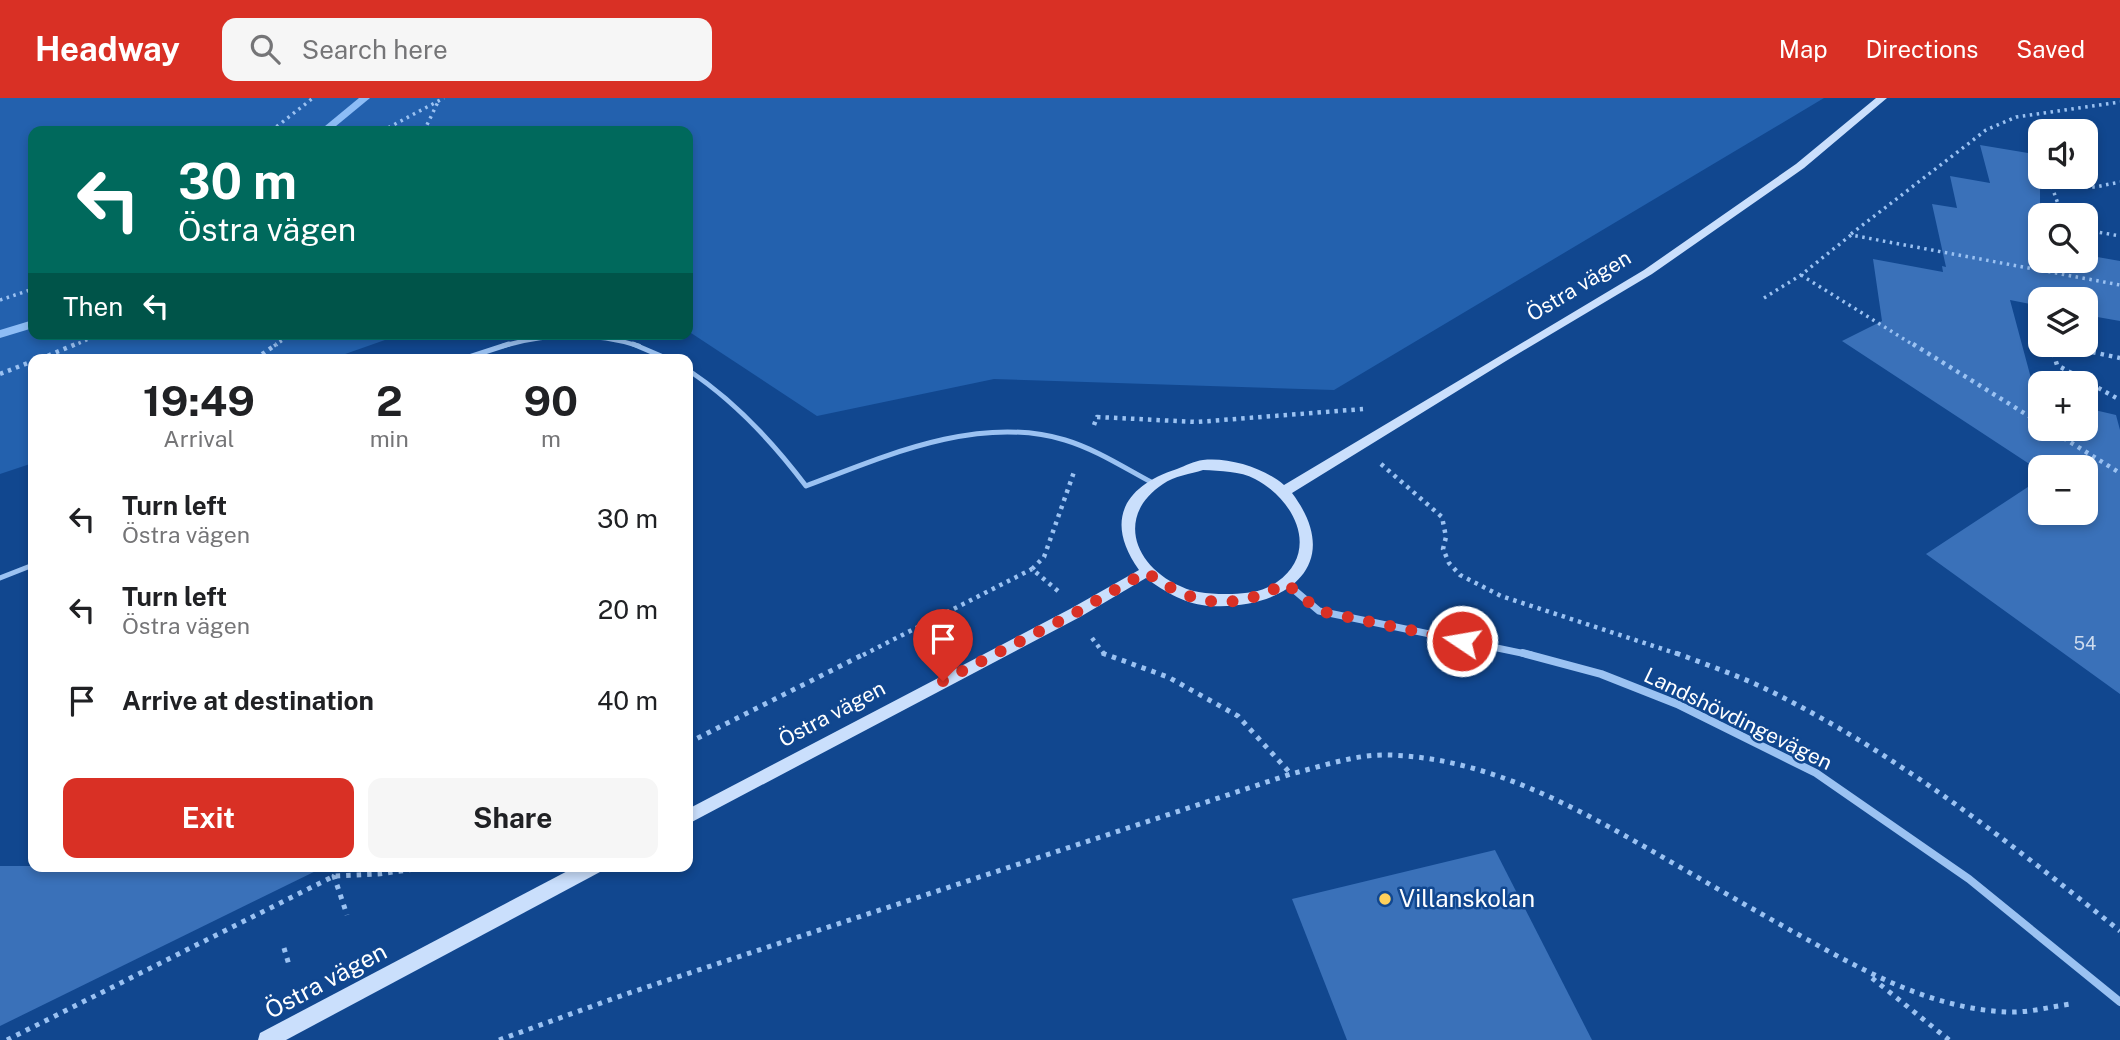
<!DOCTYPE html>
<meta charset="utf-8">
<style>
body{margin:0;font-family:"Public Sans",sans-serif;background:#f6f6f6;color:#202124;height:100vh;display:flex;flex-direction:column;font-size:26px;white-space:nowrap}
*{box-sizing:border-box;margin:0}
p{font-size:23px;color:#757577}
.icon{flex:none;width:38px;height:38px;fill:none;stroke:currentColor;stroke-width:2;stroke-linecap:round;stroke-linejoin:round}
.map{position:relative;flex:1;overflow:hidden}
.details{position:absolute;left:28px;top:256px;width:665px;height:518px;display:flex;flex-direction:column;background:#fff;border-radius:14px;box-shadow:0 4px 10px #0003}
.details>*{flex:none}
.top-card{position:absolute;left:28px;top:28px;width:665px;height:214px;border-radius:14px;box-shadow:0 4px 10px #0003;background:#00695c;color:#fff;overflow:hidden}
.tools{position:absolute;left:2028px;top:21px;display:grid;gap:14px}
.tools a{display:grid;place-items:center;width:70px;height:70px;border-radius:14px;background:#fff;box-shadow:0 4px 10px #0003;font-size:35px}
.pin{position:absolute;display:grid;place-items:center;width:60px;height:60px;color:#fff;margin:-72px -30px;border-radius:50% 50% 50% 0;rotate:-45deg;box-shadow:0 0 7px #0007}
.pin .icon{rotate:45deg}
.me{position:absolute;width:77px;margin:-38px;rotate:282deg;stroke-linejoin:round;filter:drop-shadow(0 0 5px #0008)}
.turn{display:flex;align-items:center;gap:24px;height:147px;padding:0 35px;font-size:32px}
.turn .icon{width:91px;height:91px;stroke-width:2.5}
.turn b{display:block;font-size:49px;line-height:60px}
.then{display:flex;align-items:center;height:66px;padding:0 35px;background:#0003;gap:14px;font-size:26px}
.eta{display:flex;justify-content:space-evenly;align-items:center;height:119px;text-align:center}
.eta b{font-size:42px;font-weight:700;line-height:49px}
.action{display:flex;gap:14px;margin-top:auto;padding:14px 35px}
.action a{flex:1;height:80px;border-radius:14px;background:#d93025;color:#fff;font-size:28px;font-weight:700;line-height:80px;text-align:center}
.action a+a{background:#f6f6f6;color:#202124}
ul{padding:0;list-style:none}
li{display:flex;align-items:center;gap:21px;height:91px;padding:0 35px}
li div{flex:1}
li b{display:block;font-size:26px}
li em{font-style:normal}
header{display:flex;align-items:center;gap:42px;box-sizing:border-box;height:98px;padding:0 35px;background:#d93025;color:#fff}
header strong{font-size:33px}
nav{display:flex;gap:38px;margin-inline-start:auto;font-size:24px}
.search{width:490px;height:63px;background:#f6f6f6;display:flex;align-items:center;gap:18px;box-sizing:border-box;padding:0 24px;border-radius:14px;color:#757577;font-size:26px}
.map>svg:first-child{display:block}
.green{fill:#2361ae}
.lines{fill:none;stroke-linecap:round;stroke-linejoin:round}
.stream{fill:#8dbdf6;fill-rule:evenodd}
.building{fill:#3a71b9}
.path-far2{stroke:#9bc2f2;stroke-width:3.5;stroke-dasharray:2.5 4.5;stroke-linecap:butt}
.path-far1{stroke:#9bc2f2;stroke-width:4.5;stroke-dasharray:3.5 5;stroke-linecap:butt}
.path{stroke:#9bc2f2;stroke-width:5;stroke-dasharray:4.5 6;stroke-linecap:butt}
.lane-far1{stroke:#9bc2f2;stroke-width:4.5}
.lane{stroke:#9bc2f2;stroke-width:5}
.street-far1{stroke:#9bc2f2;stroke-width:7}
.street{stroke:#9bc2f2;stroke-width:8}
.secondary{fill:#cadffc;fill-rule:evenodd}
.route{stroke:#d93025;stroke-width:12;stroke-dasharray:0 21.6}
.poi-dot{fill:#ffd15c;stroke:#11478f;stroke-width:2.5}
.labels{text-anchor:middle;stroke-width:5;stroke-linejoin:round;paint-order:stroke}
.number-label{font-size:18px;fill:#cedcee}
.street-label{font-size:21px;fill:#fff;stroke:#11478f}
.near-poi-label{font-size:24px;fill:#fff;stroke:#11478f;text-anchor:start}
.near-street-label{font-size:24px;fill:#fff;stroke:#11478f}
</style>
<header>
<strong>Headway</strong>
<div class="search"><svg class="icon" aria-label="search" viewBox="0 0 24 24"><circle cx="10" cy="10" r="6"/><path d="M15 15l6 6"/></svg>Search here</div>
<nav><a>Map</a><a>Directions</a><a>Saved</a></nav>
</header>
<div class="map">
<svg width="2120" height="942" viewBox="0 0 2120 942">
<rect width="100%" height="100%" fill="#11478f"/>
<!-- green -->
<polygon class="green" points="0,0 1824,0 1334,292 994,281 817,318 688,233 688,33 33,33 33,236 402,236 331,261 33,261 33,365 0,376"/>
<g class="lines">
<!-- stream -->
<g class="stream">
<polygon points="359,0 370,0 330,33 319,33"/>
<polygon points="33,222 33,230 0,240 0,232"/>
</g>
</g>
<!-- building -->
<g class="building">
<polygon points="1980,47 2040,57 2040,163 2086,163 2086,157 2120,163 2120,223 2086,217 2086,201 2040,201 2040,208 2010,202 2036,299 2040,300 2040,331 2086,331 2086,310 2116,317 2120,332 2120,596 1926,456 2040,381 2040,415 2086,415 2086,369 2040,369 2040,373 1842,243 1882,223 1873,161 1943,174 1942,168 1946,169 1932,106 1957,110 1950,78 1990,85"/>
<polygon points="1495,752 1592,942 1347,942 1292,801"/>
<polygon points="0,768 326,768 0,928"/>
</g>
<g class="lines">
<!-- path-far2 -->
<g class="path-far2">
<polyline points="271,33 313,0"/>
<polyline points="382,33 444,0"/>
<polyline points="424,33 438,4"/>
<polyline points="2062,117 2052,89 2095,89 2120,84"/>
<polyline points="2086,132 2120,138"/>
<polyline points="1851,136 1986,32 2016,19 2120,4"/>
<polyline points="1801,177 1915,248"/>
<polyline points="1764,200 1801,177 1851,137 2120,187"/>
<polyline points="0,202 33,191"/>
<polyline points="2059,247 2063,248"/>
<polyline points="72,248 101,236"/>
<polyline points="274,248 291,236"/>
</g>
<!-- path-far1 -->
<g class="path-far1">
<polyline points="1913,246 2040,325"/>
<polyline points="2051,247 2057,267 2120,302"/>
<polyline points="2059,247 2120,260"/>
<polyline points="40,261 76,246"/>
<polyline points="255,261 277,246"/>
<polyline points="0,276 33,263"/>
<polyline points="1094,327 1097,319 1197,324 1363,311"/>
<polyline points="2049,331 2120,375"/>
<polyline points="1381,366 1442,419 1446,439 1443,451 1449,465 1460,477 1501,498 1681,557"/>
<polyline points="1058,493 1032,471 1044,459 1074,374"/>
<polyline points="1092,540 1105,557"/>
<polyline points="863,557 1032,471"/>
</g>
<!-- path -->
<g class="path">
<polyline points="1102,555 1168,579 1238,618 1291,676"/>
<path d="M1676 555C1707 567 1740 578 1770 593 1898 656 2010 745 2120 833"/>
<polyline points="688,645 866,555"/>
<polyline points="340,768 334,778 347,817"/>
<polyline points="284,850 289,867"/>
<polyline points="1872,880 1949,942"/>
<polyline points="7,942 334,778 378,776 438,768"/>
<path d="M499 942 626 896 1291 676C1323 668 1356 656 1389 657 1488 660 1575 709 1659 757 1709 786 1759 815 1810 843 1871 877 1936 911 2007 914 2028 915 2049 909 2070 906"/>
</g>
<!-- lane-far1 -->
<path class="lane-far1" d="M503 248C548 235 594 234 639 248"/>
<!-- lane -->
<g class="lane">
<polyline points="633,246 668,261"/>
<polyline points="463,261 509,246"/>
<path d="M688 272C735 303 772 343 806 388 885 358 979 316 1065 342 1095 351 1123 369 1151 384"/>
<polyline points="0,480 33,467"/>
</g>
<!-- street-far1 -->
<polyline class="street-far1" points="1286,485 1319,513 1531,557"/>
<!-- street -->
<polyline class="street" points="1523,555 1601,576 1677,606 1816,675 1969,781 2120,904"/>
<!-- secondary -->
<g class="secondary">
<path d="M1876 0H1887L1804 70 1652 176 1506 263 1292 395C1347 468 1284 512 1211 508 1187 507 1165 494 1146 480L1080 519 688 726V711L1070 511 1139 472C1104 423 1124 388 1177 371 1185 368 1194 363 1203 362 1229 359 1264 370 1284 387L1644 172 1796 66ZM1203 372C1221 373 1240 373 1255 381 1294 401 1321 453 1277 484 1263 494 1248 495 1232 496 1214 496 1196 496 1180 488 1133 467 1116 417 1163 386 1174 378 1191 376 1203 372Z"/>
<polygon points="577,768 602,768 600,774 286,942 258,942 260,935"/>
</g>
</g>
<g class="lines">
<!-- route -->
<path class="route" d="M943 583 1075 515 1146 474C1195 509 1233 514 1286 485L1319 513 1462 543"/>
</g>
<!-- markers -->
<circle class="poi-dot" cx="1385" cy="801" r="7"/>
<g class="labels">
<!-- number labels -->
<g class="number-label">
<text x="2085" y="552">54</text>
</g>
<!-- street labels -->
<g class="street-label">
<text transform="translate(1579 188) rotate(-31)" y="7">Östra vägen</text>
<text transform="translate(832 616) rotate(-28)" y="7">Östra vägen</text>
<text transform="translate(1738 621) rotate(26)" y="7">Landshövdingevägen</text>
</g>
<!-- near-poi labels -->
<g class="near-poi-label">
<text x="1399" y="809">Villanskolan</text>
</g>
<!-- near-street labels -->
<g class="near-street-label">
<text transform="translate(326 883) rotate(-28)" y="8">Östra vägen</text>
</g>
</g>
</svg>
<div class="tools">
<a><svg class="icon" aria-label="sound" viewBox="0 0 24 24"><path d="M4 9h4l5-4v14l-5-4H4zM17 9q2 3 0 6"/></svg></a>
<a><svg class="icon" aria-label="search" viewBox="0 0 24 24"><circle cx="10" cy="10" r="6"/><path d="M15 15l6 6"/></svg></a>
<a><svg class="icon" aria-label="layers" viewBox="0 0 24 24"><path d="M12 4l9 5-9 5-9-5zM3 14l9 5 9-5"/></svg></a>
<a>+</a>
<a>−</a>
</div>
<div class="pin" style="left:943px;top:583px;background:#d93025"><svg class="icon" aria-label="arrive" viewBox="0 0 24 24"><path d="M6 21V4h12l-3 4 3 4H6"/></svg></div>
<svg class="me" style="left:1462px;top:543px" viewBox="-20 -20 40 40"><circle r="17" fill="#d93025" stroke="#fff" stroke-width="3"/><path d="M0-11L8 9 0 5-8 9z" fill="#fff"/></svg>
<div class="top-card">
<div class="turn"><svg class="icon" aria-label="left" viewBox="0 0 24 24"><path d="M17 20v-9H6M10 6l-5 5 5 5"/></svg><div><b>30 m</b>Östra vägen</div></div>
<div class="then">Then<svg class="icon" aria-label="left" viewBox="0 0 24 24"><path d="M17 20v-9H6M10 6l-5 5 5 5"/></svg></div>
</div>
<section class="details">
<div class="eta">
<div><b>19:49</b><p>Arrival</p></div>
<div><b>2</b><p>min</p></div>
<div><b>90</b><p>m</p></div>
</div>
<ul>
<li><svg class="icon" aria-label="left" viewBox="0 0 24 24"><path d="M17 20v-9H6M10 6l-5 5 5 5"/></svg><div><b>Turn left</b><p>Östra vägen</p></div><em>30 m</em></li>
<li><svg class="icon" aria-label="left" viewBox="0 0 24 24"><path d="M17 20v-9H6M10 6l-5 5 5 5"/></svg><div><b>Turn left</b><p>Östra vägen</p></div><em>20 m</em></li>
<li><svg class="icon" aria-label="arrive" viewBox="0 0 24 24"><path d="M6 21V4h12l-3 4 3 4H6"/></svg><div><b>Arrive at destination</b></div><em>40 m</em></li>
</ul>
<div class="action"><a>Exit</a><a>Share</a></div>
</section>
</div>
